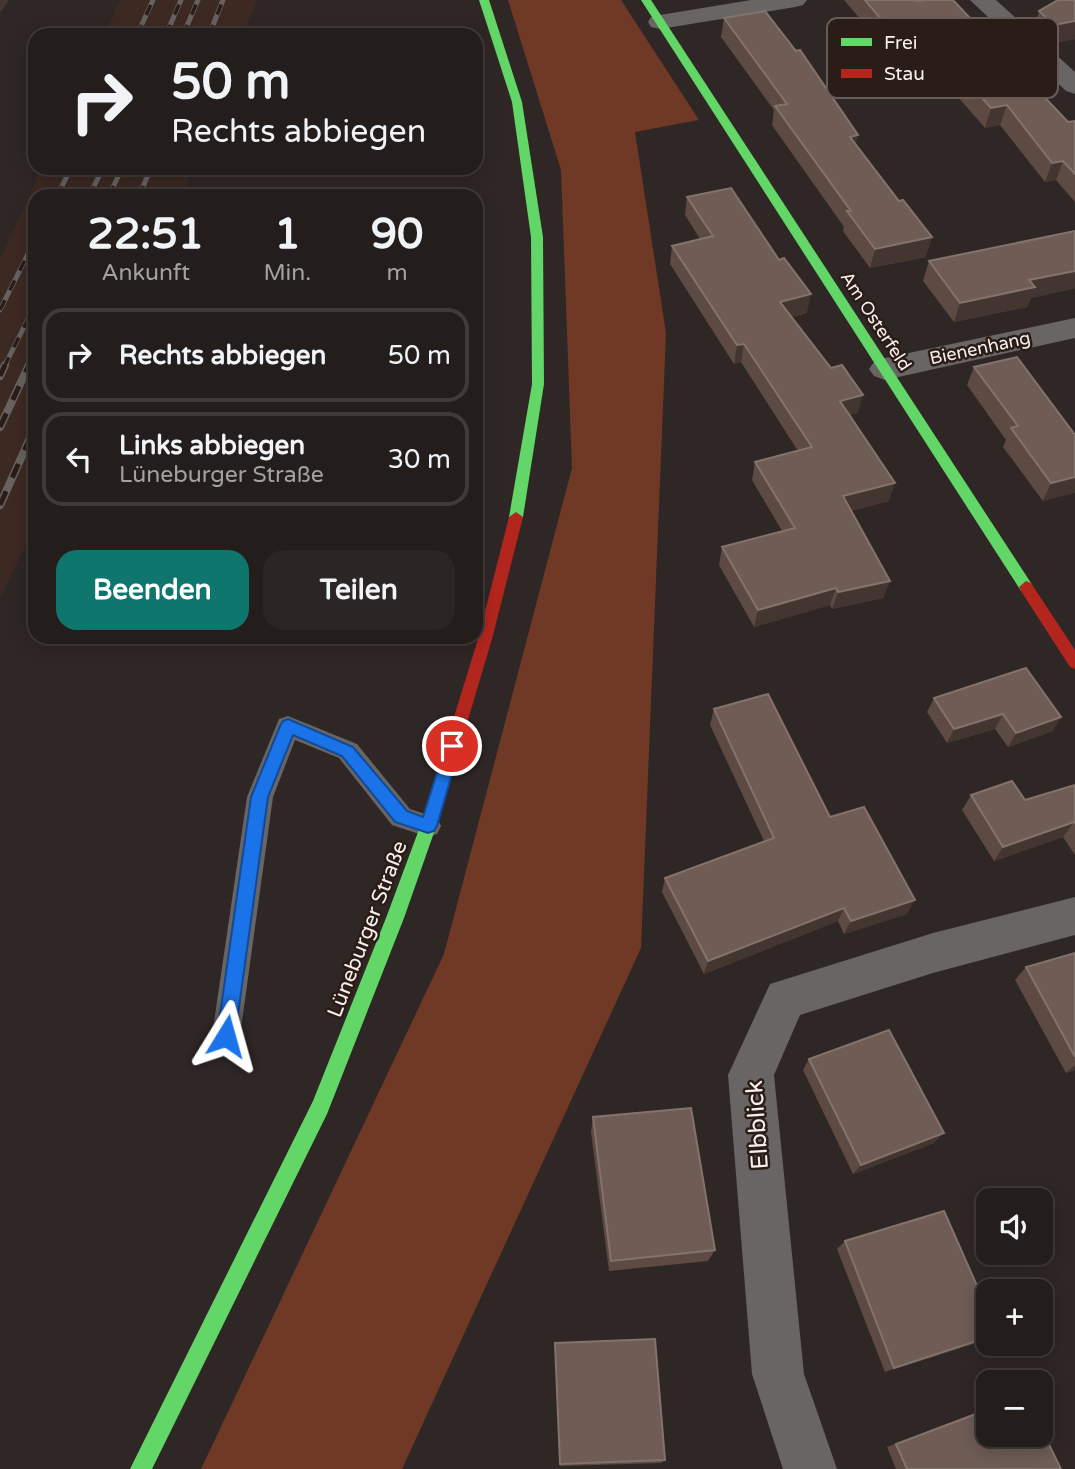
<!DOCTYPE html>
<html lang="de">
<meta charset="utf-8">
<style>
body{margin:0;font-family:"Varela Round",sans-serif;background:#2b2625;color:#f1f3f6;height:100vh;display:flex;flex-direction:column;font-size:26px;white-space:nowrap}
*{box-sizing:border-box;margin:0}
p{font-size:23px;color:#a3a2a3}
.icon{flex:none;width:38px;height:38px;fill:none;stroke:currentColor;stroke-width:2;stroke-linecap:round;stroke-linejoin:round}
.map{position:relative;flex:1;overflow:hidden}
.panel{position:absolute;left:28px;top:189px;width:455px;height:455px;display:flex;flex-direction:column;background:#231d1c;border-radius:21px;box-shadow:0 4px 18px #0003,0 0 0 2px #403b3b}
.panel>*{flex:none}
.top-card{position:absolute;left:28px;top:28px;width:455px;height:147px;border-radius:21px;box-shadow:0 4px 18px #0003,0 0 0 2px #403b3b;background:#231d1c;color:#f1f3f6;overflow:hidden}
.controls{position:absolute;left:976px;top:1188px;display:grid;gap:14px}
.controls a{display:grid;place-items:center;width:77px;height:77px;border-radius:14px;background:#231d1c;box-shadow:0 4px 18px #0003,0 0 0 2px #403b3b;font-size:35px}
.pin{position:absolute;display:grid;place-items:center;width:60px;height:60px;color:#fff;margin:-30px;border:4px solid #fff;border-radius:50%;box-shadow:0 2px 7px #0007}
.me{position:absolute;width:77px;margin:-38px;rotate:8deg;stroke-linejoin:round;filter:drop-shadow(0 0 5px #0008)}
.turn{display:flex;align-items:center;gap:24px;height:147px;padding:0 28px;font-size:32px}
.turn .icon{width:91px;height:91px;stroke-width:2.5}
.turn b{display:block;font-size:49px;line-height:60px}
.eta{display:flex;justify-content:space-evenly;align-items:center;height:119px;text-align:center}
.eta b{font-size:42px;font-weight:800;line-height:49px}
.button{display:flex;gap:14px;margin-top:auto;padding:14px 28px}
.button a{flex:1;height:80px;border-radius:21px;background:#0f766e;color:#fff;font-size:28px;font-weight:800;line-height:80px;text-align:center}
.button a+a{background:#2b2625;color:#f1f3f6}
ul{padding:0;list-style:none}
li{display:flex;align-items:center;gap:21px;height:94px;margin:0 14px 10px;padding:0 14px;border:4px solid #403b3b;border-radius:21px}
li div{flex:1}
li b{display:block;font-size:26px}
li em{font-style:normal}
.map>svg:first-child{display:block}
.built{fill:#3c2922}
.green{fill:#6f3925}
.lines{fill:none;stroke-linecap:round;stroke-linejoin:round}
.lane{fill:#686564;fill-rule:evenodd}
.street{fill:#686564;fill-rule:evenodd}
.fast{fill:#63d668;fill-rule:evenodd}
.jam{fill:#b3261e;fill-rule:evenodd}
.rail-far1-casing{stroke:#676260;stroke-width:5}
.rail-casing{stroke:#676260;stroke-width:8}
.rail-far1{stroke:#2a1c17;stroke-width:3.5;stroke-dasharray:11;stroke-linecap:butt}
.rail{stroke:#2a1c17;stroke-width:5;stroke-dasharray:15;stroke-linecap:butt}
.wall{fill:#5d4a43}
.shaded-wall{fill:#43352f}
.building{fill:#6e5c55;stroke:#83736c;stroke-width:2}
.route{fill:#1a73e8;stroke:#114b97;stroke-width:2}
.labels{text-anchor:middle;stroke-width:5;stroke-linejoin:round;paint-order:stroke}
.far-street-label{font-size:18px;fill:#f9efeb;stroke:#2a1c17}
.street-label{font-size:21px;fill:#f9efeb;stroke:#2a1c17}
.near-street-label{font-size:24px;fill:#f9efeb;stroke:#2a1c17}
.key{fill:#2a1c17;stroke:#685b57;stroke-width:2}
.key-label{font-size:19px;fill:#f9efeb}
</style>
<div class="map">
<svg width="1075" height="1469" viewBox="0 0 1075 1469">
<rect width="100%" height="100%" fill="#2f2725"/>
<!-- built -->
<g class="built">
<polygon points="120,0 257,0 244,35 104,35"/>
<polygon points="42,168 193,168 183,196 35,196 35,525 0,599 0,259"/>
</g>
<!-- green -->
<polygon class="green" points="508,0 621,0 699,120 635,132 666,333 641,948 402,1469 201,1469 444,954 572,468 561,170"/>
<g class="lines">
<!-- lane -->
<polygon class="lane" points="288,716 357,744 410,809 437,818 441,826 437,834 428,837 392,825 339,758 295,740 273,797 240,1036 236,1046 226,1050 216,1046 212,1036 247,797 279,719"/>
<!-- street -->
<g class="street">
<polygon points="751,0 807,0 803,5 795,7 660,29 651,27 648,22 651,17 660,15"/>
<polygon points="970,0 996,0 1075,72 1075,94 1066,91"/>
<polygon points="1075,318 1075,338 885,380 874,376 869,369 874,362 885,358"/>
<polygon points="1075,897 1075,935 933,973 800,1015 774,1075 804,1374 837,1469 783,1469 752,1374 728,1075 770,984 933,933"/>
</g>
<!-- fast -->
<g class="fast">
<polygon points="479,0 489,0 522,102 543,237 544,384 523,517 516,522 509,517 532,384 531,237 512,102"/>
<polygon points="641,0 651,0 1031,583 1033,587 1031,591 1021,591"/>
<polygon points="429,817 435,819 437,824 404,918 327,1114 152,1469 130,1469 313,1101 386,918 421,824 423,819"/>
</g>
<!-- jam -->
<g class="jam">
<polygon points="516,512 523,517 492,639 437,824 435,829 429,831 423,829 421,824 478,639 509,517"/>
<polygon points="1026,581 1031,583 1075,650 1075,669 1070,667 1021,591 1019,587"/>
</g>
<defs>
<g id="rail-far1">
<polyline points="137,35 153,0"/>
<polyline points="166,35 181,0"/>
<polyline points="183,35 198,0"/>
<polyline points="209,35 223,0"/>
<polyline points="57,196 71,168"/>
<polyline points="89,196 103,168"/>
<polyline points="109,196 122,168"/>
<polyline points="139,196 151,168"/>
<polyline points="0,310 35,240"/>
<polyline points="4,367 35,305"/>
<polyline points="28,367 35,353"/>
</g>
<g id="rail">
<polyline points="0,376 5,365"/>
<polyline points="0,427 29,365"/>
<polyline points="0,505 35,427"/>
</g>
</defs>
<!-- rail-far1 casing -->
<use href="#rail-far1" class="rail-far1-casing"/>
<!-- rail casing -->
<use href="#rail" class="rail-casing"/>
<!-- rail-far1 -->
<use href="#rail-far1" class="rail-far1"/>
<!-- rail -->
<use href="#rail" class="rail"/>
</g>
<!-- wall -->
<g class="wall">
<polygon points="844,0 916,0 1068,122 1075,121 1075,202 1056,180 1045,182 1000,125 985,128 958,97 959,94 914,37 881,43"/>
<polygon points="1075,0 1075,39 1048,44 1033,30 1039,11"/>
<polygon points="724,18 855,144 926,257 870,268 843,231 844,227 772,125 774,110 721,37"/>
<polygon points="687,197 807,313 792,317 858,413 849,415 889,501 851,511 890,581 883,598 832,609 830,605 754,627 719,565 722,547 782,531 752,480 755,462 798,451 741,362 734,364 670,264 672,246 700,239 685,215"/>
<polygon points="1075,231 1075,288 1031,298 1027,307 954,322 923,281 929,261"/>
<polygon points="974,367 1075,435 1043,501 1003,447 1006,440 967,385"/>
<polygon points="1026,668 1053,731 1008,747 995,729 947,743 927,712 934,698"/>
<polygon points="714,709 830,817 907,914 844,934 838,921 704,974 662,892 665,878 764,841 710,725"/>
<polygon points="1075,785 1075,855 1063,837 994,861 962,810 971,795 1025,800"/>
<polygon points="1075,953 1075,1070 1066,1073 1015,980 1026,967"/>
<polygon points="809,1059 934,1143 853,1174 803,1070"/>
<polygon points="593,1117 715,1250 708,1261 609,1271 591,1132"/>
<polygon points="845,1241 989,1313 989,1339 885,1372 837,1249"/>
<polygon points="555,1343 665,1460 661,1463 560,1466"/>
<polygon points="989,1408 989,1435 1061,1469 896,1469 887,1447"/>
</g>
<!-- shaded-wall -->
<g class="shaded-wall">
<polygon points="0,0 9,0 0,13"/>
<polygon points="919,18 914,37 881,43 885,24"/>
<polygon points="1075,21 1075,39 1048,44 1054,25"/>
<polygon points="1007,105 1000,125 985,128 991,108"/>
<polygon points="858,135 853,154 850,137"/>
<polygon points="1063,161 1056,180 1045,182 1052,163"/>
<polygon points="932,237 926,257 870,268 875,249"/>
<polygon points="1075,271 1075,288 1031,298 1027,307 954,322 960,303 1029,280"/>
<polygon points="811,294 807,313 777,320 780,302"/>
<polygon points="744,344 741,362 734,364 737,345"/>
<polygon points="863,395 858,413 835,419 840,401"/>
<polygon points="1075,477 1075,493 1043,501 1051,483"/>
<polygon points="895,483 889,501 838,514 843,496"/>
<polygon points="890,581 883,598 832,609 838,592"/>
<polygon points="836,588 830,605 754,627 758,610"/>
<polygon points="1003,714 995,729 947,743 954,729"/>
<polygon points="1061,717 1053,731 1008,747 1016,733"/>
<polygon points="1074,822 1063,837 994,861 1003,847"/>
<polygon points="915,900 907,914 844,934 851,921"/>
<polygon points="844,908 838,921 704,974 708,961"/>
<polygon points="1075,1065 1075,1070 1066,1073"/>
<polygon points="944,1133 934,1143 853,1174 861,1165"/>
<polygon points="989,1337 989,1339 986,1340 885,1372 894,1368"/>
</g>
<!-- building -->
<g class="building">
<polygon points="865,0 916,0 917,1 925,0 953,0 1068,122 1075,121 1075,174 1063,161 1052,163 1007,105 991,108 963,77 966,77 919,18 885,24"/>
<polygon points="1058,0 1075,0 1075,21 1054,25 1039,11"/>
<polygon points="765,11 796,51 800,50 858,135 850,137 899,201 903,200 932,237 875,249 847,211 851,211 775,106 787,104 724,18"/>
<polygon points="731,188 779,260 784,258 811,294 780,302 831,368 842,365 863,395 840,401 895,483 843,496 890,581 838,592 836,588 758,610 722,547 795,528 755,462 812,447 744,344 737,345 672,246 713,236 687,197"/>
<polygon points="1075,231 1075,271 1029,280 1035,287 960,303 929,261"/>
<polygon points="1017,357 1075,435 1075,477 1051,483 1011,428 1018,426 974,367"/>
<polygon points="1026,668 1061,717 1016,733 1003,714 954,729 934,698"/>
<polygon points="768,694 830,817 864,807 915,900 851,921 844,908 708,961 665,878 774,838 714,709"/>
<polygon points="1012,781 1025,800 1075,785 1075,823 1074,822 1003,847 971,795"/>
<polygon points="1075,953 1075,1057 1026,967"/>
<polygon points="889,1030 944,1133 861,1165 809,1059"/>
<polygon points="691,1108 715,1250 611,1261 593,1117"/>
<polygon points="944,1211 989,1313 989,1337 894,1368 845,1241"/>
<polygon points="655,1339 665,1460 560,1464 555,1343"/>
<polygon points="989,1409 989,1435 1041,1435 1041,1428 1061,1469 907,1469 896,1444"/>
</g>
<!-- route -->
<polygon class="route" points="288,719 353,747 407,811 423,817 447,741 458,741 460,746 437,826 434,831 428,833 395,822 342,756 293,735 268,797 235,1036 233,1042 226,1045 220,1042 217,1036 251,797 280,726 283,721"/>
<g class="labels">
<!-- far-street labels -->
<g class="far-street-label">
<text transform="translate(876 321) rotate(57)" y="6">Am Osterfeld</text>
<text transform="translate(980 348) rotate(-12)" y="6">Bienenhang</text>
</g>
<!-- street labels -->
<g class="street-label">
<text transform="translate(367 929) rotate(-69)" y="7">Lüneburger Straße</text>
</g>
<!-- near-street labels -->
<g class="near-street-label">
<text transform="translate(757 1125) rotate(-94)" y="8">Elbblick</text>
</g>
</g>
<!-- legend -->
<rect x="827" y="18" width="231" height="80" rx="10" class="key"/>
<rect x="841" y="38" width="31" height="8" fill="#63d668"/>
<rect x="841" y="69" width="31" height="9" fill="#b3261e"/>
<g class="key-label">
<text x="884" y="49">Frei</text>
<text x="884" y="80">Stau</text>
</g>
</svg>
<div class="controls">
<a><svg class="icon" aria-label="sound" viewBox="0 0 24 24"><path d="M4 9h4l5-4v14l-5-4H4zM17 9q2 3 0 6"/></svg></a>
<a>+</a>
<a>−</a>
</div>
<div class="pin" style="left:452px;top:746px;background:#d93025"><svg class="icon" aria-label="arrive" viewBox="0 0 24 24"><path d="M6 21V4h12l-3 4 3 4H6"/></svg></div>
<svg class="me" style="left:226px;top:1036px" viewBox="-20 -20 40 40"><path d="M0-17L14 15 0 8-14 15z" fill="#1a73e8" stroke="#fff" stroke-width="4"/></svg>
<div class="top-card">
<div class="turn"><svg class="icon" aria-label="right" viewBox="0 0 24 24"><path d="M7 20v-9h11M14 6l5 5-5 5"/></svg><div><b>50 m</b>Rechts abbiegen</div></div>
</div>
<section class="panel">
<div class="eta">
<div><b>22:51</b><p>Ankunft</p></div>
<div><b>1</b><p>Min.</p></div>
<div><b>90</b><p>m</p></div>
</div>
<ul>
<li><svg class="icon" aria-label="right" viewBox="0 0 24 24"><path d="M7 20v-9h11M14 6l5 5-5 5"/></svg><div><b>Rechts abbiegen</b></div><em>50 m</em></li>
<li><svg class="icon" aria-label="left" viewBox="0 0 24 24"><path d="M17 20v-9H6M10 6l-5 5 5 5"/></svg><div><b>Links abbiegen</b><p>Lüneburger Straße</p></div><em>30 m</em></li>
</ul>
<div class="button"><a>Beenden</a><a>Teilen</a></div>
</section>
</div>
